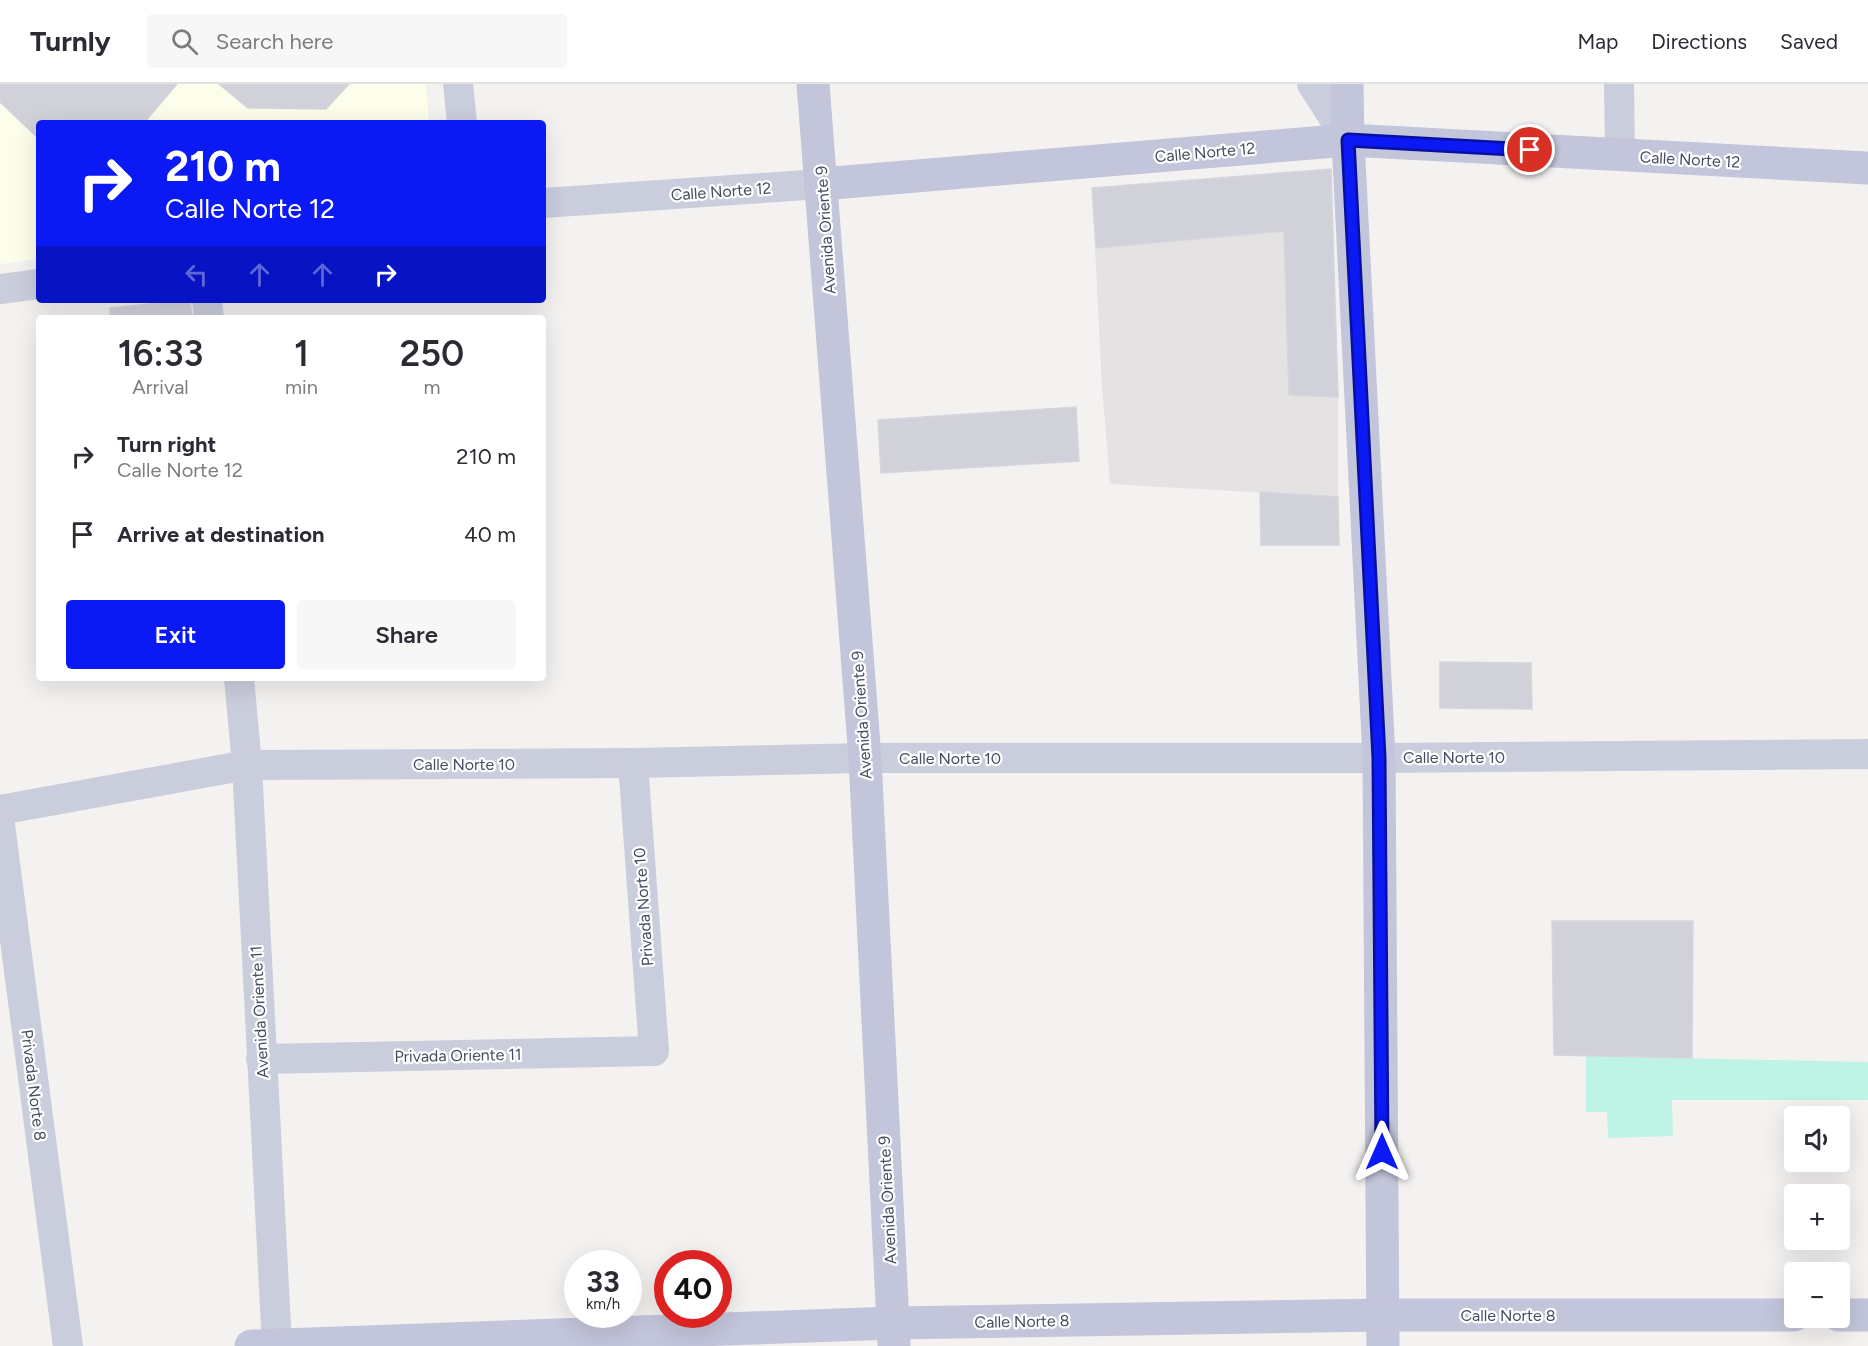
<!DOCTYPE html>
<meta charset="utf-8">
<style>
body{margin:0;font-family:Figtree,sans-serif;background:#f7f7f7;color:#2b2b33;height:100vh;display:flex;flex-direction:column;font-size:22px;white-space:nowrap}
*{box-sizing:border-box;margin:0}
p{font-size:20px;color:#7c7c81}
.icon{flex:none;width:33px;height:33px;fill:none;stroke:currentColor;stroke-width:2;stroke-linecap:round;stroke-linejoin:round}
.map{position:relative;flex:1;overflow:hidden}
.sheet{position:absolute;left:36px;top:231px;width:510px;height:366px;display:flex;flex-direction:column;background:#fff;border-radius:6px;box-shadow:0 6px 24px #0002}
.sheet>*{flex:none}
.guide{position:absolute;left:36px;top:36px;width:510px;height:183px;border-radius:6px;box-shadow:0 6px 24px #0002;background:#0b19f4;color:#fff;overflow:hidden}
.fabs{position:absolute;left:1784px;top:1022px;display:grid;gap:12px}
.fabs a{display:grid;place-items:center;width:66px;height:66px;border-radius:6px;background:#fff;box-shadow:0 6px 24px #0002;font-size:30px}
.speed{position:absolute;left:564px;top:1166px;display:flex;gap:12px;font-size:30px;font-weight:700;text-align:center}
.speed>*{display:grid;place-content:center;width:78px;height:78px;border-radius:50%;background:#fff;box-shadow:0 6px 24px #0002;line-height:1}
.speed small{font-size:15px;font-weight:400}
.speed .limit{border:9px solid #d22;background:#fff;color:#111}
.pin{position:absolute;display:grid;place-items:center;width:51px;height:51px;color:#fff;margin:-26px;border:3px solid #fff;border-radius:50%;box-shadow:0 2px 6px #0007}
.me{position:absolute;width:66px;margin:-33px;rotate:0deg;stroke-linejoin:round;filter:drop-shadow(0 0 4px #0008)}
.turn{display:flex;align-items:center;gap:21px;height:126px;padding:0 30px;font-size:27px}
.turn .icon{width:78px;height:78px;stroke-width:2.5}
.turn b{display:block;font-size:42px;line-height:51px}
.lanes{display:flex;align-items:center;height:57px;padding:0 30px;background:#0003;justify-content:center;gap:30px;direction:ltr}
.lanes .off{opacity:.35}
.eta{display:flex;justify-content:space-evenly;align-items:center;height:102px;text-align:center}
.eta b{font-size:36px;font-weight:600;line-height:42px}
.primary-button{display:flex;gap:12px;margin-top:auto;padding:12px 30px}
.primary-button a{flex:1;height:69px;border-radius:6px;background:#0b19f4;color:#fff;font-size:24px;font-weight:600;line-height:69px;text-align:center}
.primary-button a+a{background:#f7f7f7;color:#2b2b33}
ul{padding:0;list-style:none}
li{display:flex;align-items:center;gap:18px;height:78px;padding:0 30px}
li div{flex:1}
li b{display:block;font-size:22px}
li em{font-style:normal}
header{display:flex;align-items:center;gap:36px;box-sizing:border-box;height:84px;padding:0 30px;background:#fff;border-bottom:2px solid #e1e1e2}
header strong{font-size:28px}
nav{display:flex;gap:33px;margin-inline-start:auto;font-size:21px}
.search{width:420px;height:54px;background:#f7f7f7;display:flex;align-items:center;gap:15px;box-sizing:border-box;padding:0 21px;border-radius:6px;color:#7c7c81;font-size:22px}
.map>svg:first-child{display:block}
.commercial{fill:#fcfeeb}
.education{fill:#e5e2e3}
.green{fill:#bef3e6}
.building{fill:#d1d1d9;stroke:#d6d5dd;stroke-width:1.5}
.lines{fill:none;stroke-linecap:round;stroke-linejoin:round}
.street{stroke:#cacddc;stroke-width:30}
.secondary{stroke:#c3c5db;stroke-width:33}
.route-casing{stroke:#07109f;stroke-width:15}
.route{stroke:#0b19f4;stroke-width:10}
.labels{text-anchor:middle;stroke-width:4.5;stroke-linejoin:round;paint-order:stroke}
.street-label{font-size:16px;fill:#474b61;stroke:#fff}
</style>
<header>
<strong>Turnly</strong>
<div class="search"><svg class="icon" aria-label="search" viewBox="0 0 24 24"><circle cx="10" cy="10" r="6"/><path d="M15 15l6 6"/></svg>Search here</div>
<nav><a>Map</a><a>Directions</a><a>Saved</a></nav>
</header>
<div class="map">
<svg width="1868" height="1262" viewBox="0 0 1868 1262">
<rect width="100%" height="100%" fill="#f4f2f1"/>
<!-- commercial -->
<polygon class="commercial" points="0,0 426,0 429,39 39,39 39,175 0,180"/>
<!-- education -->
<polygon class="education" points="1331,85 1338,313 1338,413 1110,400 1102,303 1092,104"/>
<!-- green -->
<polygon class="green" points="1586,972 1868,978 1868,1016 1672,1016 1673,1052 1608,1054 1607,1028 1586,1028"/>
<!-- building -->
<g class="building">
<polygon points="0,0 177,0 144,39 39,39 39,55 0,18"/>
<polygon points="219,0 349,0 326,25 248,24"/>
<polygon points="1331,85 1338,313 1289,311 1284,147 1096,164 1092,104"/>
<polygon points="190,216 192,234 110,234 110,224"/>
<polygon points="1076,323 1079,377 881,389 878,336"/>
<polygon points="1260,408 1338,413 1339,461 1261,461"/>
<polygon points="1440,578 1531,579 1532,625 1440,624"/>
<polygon points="1552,837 1693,837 1692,974 1554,971"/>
</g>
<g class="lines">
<!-- street -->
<g class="street">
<polyline points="458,0 462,39"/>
<polyline points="1312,0 1348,56"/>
<polyline points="1619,0 1620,71"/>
<polyline points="543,119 821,100"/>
<polyline points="0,205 39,200"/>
<polyline points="207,216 209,234"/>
<polyline points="239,594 247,681 277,1262"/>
<polyline points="0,726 247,681 633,679 865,674 1379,674 1868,670"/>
<polyline points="0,741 68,1262"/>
<polyline points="261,975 654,967 633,679"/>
</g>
<!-- secondary -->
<g class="secondary">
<polyline points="813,0 865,674 894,1260"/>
<polyline points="1347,0 1348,56 1379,674 1383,1262"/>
<polyline points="821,100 1348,56 1868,84"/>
<polyline points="1839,1231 1868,1231"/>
<polyline points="251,1262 893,1239 1383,1231 1794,1231"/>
</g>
</g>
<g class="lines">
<defs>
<polyline id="route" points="1382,1068 1379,674 1348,56 1530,66"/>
</defs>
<!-- route casing -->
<use href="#route" class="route-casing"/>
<!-- route -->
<use href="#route" class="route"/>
</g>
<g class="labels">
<!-- street labels -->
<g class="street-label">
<text transform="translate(1205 68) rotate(-5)" y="6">Calle Norte 12</text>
<text transform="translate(1690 75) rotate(3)" y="6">Calle Norte 12</text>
<text transform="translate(721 107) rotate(-4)" y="6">Calle Norte 12</text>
<text transform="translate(825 146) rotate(-94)" y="6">Avenida Oriente 9</text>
<text transform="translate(861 631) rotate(-94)" y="6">Avenida Oriente 9</text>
<text x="1454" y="679">Calle Norte 10</text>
<text x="950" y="680">Calle Norte 10</text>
<text x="464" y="686">Calle Norte 10</text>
<text transform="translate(643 823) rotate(-94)" y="6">Privada Norte 10</text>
<text transform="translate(259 928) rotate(-93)" y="6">Avenida Oriente 11</text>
<text transform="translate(458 971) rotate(-1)" y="6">Privada Oriente 11</text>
<text transform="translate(34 1001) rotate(83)" y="6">Privada Norte 8</text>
<text transform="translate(887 1116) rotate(-93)" y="6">Avenida Oriente 9</text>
<text x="1508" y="1237">Calle Norte 8</text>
<text transform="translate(1022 1237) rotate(-1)" y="6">Calle Norte 8</text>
</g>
</g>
</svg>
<div class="fabs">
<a><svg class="icon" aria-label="sound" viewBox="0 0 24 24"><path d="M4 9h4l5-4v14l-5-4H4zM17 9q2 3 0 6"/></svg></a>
<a>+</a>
<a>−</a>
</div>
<div class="speed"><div>33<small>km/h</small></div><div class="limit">40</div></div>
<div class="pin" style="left:1530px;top:66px;background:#d93025"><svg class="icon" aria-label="arrive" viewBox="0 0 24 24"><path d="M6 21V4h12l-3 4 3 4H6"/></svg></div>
<svg class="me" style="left:1382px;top:1068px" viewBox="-20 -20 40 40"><path d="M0-17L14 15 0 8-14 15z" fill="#0b19f4" stroke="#fff" stroke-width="4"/></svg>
<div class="guide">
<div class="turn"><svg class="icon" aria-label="right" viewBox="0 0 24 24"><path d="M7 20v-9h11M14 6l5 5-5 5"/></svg><div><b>210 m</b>Calle Norte 12</div></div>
<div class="lanes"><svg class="icon off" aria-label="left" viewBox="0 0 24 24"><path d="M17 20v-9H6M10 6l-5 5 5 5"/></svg><svg class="icon off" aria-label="ahead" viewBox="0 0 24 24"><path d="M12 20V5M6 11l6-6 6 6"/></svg><svg class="icon off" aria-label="ahead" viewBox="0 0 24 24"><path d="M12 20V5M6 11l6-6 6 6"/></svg><svg class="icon" aria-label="right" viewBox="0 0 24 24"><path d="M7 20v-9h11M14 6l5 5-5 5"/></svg></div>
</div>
<section class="sheet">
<div class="eta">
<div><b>16:33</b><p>Arrival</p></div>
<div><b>1</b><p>min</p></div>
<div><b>250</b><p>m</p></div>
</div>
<ul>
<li><svg class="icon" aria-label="right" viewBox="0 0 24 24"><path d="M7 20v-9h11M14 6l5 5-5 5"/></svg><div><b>Turn right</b><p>Calle Norte 12</p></div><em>210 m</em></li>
<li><svg class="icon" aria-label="arrive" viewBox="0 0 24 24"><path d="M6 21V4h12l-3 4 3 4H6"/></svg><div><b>Arrive at destination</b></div><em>40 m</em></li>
</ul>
<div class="primary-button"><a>Exit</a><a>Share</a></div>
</section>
</div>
